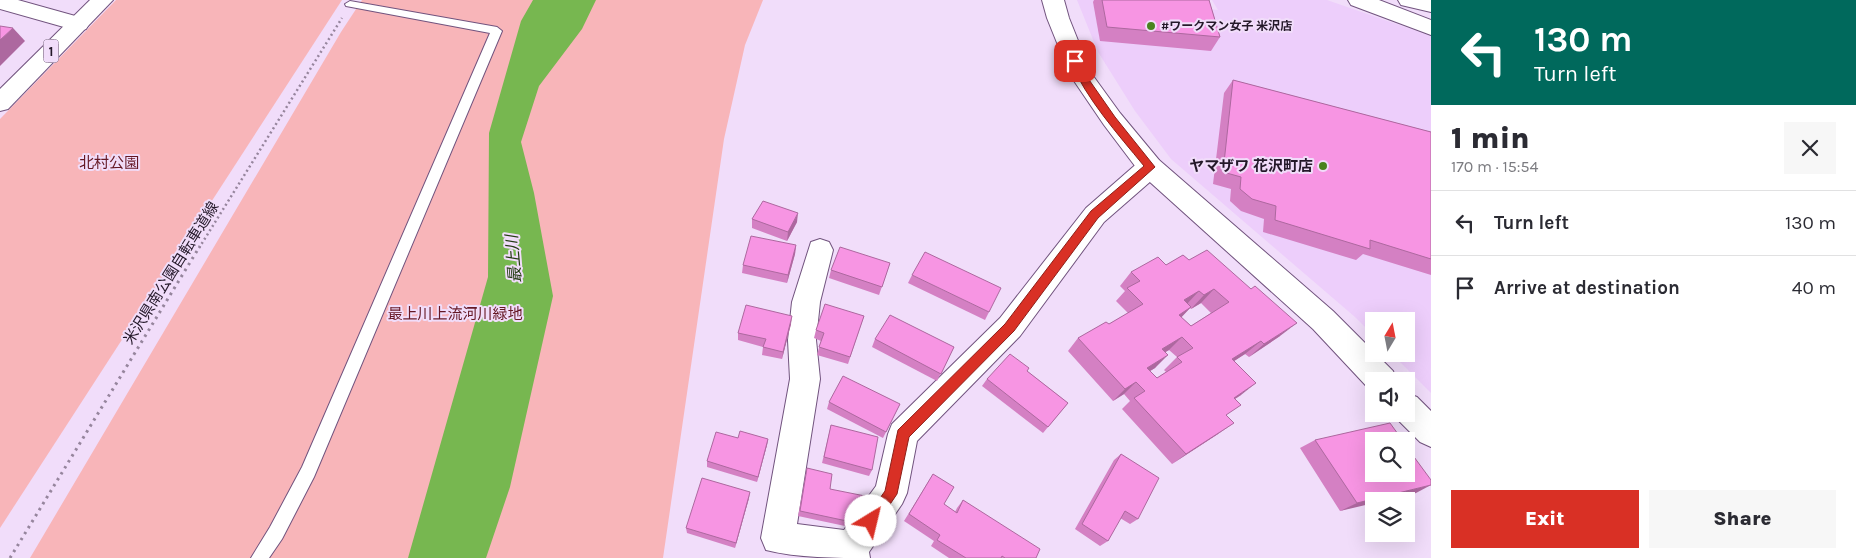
<!DOCTYPE html>
<meta charset="utf-8">
<style>
body{margin:0;font-family:Karla,"Noto Sans JP",sans-serif;background:#f7f7f7;color:#2b2b33;height:100vh;display:flex;flex-direction:column;font-size:19px;white-space:nowrap}
*{box-sizing:border-box;margin:0}
p{font-size:16px;color:#7c7c81}
.icon{flex:none;width:28px;height:28px;fill:none;stroke:currentColor;stroke-width:2;stroke-linecap:round;stroke-linejoin:round}
.map{position:relative;flex:1;overflow:hidden}
.panel{display:flex;flex-direction:column;background:#fff;width:425px}
.panel>*{flex:none}
.banner{background:#00695c;color:#fff;overflow:hidden}
.needle{width:32px;rotate:10deg}
.buttons{position:absolute;left:1365px;top:312px;display:grid;gap:10px}
.buttons a{display:grid;place-items:center;width:50px;height:50px;border-radius:0px;background:#fff;box-shadow:0 5px 20px #0002;font-size:25px}
.pin{position:absolute;display:grid;place-items:center;width:42px;height:42px;color:#fff;margin:-21px;border-radius:10px;box-shadow:0 2px 8px #0006}
.me{position:absolute;width:55px;margin:-28px;rotate:36deg;stroke-linejoin:round;filter:drop-shadow(0 0 4px #0008)}
.turn{display:flex;align-items:center;gap:18px;height:105px;padding:0 20px;font-size:22px}
.turn .icon{width:65px;height:65px;stroke-width:2.5}
.turn b{display:block;font-size:35px;line-height:42px}
.round{display:grid;place-items:center;flex:none;width:52px;height:52px;border-radius:0px;background:#f7f7f7}
.overview{display:flex;align-items:center;justify-content:space-between;height:85px;padding:0 20px}
h1{font-size:30px;font-weight:800;line-height:38px}
.primary-button{display:flex;gap:10px;margin-top:auto;padding:10px 20px}
.primary-button a{flex:1;height:58px;border-radius:0px;background:#d93025;color:#fff;font-size:20px;font-weight:800;line-height:58px;text-align:center}
.primary-button a+a{background:#f7f7f7;color:#2b2b33}
ul{padding:0;list-style:none}
li{display:flex;align-items:center;gap:15px;height:65px;padding:0 20px;border-top:1px solid #e1e1e2}
li div{flex:1}
li b{display:block;font-size:19px}
li em{font-style:normal}
main{display:flex;flex:1;min-height:0}
.map>svg:first-child{display:block}
.built{fill:#edcefb}
.green{fill:#f8b5b9}
.water{fill:#77b750}
.lines{fill:none;stroke-linecap:round;stroke-linejoin:round}
.lane-casing{stroke:#71537e;stroke-width:2}
.street-casing{stroke:#71537e;stroke-width:2}
.secondary-casing{stroke:#71537e;stroke-width:2}
.primary-casing{stroke:#71537e;stroke-width:2}
.path-far1{stroke:#96859d;stroke-width:2.5;stroke-dasharray:2 3;stroke-linecap:butt}
.path{stroke:#96859d;stroke-width:3;stroke-dasharray:2.5 4.5;stroke-linecap:butt}
.lane{fill:#fff;fill-rule:evenodd}
.street{fill:#fff;fill-rule:evenodd}
.secondary{fill:#fff;fill-rule:evenodd}
.primary{fill:#fff;fill-rule:evenodd}
.wall{fill:#d480c3;fill-rule:evenodd}
.shaded-wall{fill:#ad689f}
.building{fill:#f795e3;stroke:#ad689f;fill-rule:evenodd}
.route{fill:#d93025;stroke:#8d1f18}
.poi-dot{fill:#49831e;stroke:#f1ddfa;stroke-width:2}
.labels{text-anchor:middle;stroke-width:4;stroke-linejoin:round;paint-order:stroke}
.far-poi-label{font-size:12px;font-weight:bold;fill:#241829;stroke:#f1ddfa;text-anchor:start}
.shield{fill:#f1ddfa;stroke:#625368;stroke-width:1}
.shield-label{font-size:14px;font-weight:bold;fill:#241829}
.park-label{font-size:15px;fill:#651825;stroke:#f1ddfa}
.poi-label{font-size:15px;font-weight:bold;fill:#241829;stroke:#f1ddfa;text-anchor:end}
.street-label{font-size:15px;fill:#241829;stroke:#f1ddfa}
.water-label{font-size:16px;font-style:italic;fill:#233c13;stroke:#f1ddfa}
</style>
<main>
<div class="map">
<svg width="1431" height="558" viewBox="0 0 1431 558">
<rect width="100%" height="100%" fill="#f1ddfa"/>
<!-- built -->
<polygon class="built" points="1077,0 1110,0 1218,10 1212,0 1327,0 1431,36 1431,393 1392,354 1406,354 1406,321 1374,321 1374,336 1355,317 1171,159 1135,111 1098,52"/>
<!-- green -->
<g class="green">
<polygon points="116,0 342,0 0,528 0,119"/>
<polygon points="362,0 763,0 745,45 724,139 663,558 30,558 341,32"/>
</g>
<!-- water -->
<polygon class="water" points="533,0 596,0 582,29 539,86 521,142 534,193 553,296 510,487 486,558 408,558 488,277 489,133 521,21"/>
<g class="lines">
<defs>
<polygon id="lane" points="350,1 497,27 502,31 314,477 282,539 269,558 251,558 270,527 302,467 490,33 346,6 345,4"/>
<g id="street">
<polygon points="0,0 18,0 86,19 89,24 86,29 78,31 0,9"/>
<polygon points="1348,0 1379,0 1431,20 1431,35 1351,5"/>
<path d="M1150 157 1159 160 1162 167 1159 174 1104 222 1020 336 917 441 907 493 902 504 869 552 870 558C836 558 798 558 766 550L761 538 790 379 788 340 792 302 811 242 820 239 829 242 833 250 820 302 816 340 820 379 797 524 844 530 876 486 888 434 892 424 1000 318 1086 208 1141 160Z"/>
</g>
<g id="secondary">
<polygon points="1042,0 1064,0 1069,18 1091,73 1120,113 1159,160 1333,311 1393,371 1397,381 1374,381 1374,391 1371,391 1313,329 1141,174 1104,125 1070,75 1047,18"/>
<polygon points="1406,393 1417,397 1431,411 1431,447 1420,442 1395,417 1394,414 1406,414"/>
</g>
<g id="primary">
<polygon points="90,0 113,0 8,109 0,111 0,89"/>
<polygon points="1398,0 1431,0 1431,12 1401,5"/>
</g>
</defs>
<!-- lane casing -->
<use href="#lane" class="lane-casing"/>
<!-- street casing -->
<use href="#street" class="street-casing"/>
<!-- secondary casing -->
<use href="#secondary" class="secondary-casing"/>
<!-- primary casing -->
<use href="#primary" class="primary-casing"/>
<!-- path-far1 -->
<polyline class="path-far1" points="199,248 342,18"/>
<!-- path -->
<polyline class="path" points="10,558 200,246"/>
<!-- lane -->
<use href="#lane" class="lane"/>
<!-- street -->
<use href="#street" class="street"/>
<!-- secondary -->
<use href="#secondary" class="secondary"/>
<!-- primary -->
<use href="#primary" class="primary"/>
</g>
<!-- wall -->
<g class="wall">
<polygon points="1094,0 1209,0 1220,37 1211,51 1100,41 1093,2"/>
<polygon points="1233,80 1431,132 1431,275 1363,254 1356,260 1263,232 1264,219 1241,211 1230,201 1231,189 1213,184 1224,93"/>
<polygon points="752,219 797,222 787,241 752,228"/>
<polygon points="796,245 795,254 787,283 742,273 743,265"/>
<path d="M1183 255 1280 336 1249 357 1245 354 1234 361 1241 395 1235 399 1226 416 1218 434 1172 464 1122 409 1130 401 1124 394 1113 401 1068 351 1078 338 1109 324 1128 313 1116 301 1125 291 1120 286 1131 272 1166 265ZM1201 303 1211 313 1191 326 1181 317 1190 308 1191 309ZM1169 350 1177 357 1164 370 1166 372 1157 378 1150 371 1155 368 1165 352Z"/>
<polygon points="890,263 879,295 829,278 831,270"/>
<polygon points="912,275 989,312 985,320 908,283"/>
<polygon points="864,316 848,364 817,355 821,341 814,338 816,330"/>
<polygon points="791,324 782,359 762,355 763,347 738,340 738,333"/>
<polygon points="875,339 954,347 937,381 872,347"/>
<polygon points="1027,371 1068,403 1043,433 982,386 987,379"/>
<polygon points="829,402 900,404 883,438 827,409"/>
<polygon points="831,425 872,470 869,476 822,463"/>
<polygon points="738,438 768,439 767,445 757,482 707,467 707,461"/>
<polygon points="1315,440 1416,493 1381,501 1374,501 1340,511 1300,448"/>
<polygon points="1121,454 1138,519 1130,524 1120,518 1108,541 1100,546 1075,529 1114,460"/>
<polygon points="807,468 861,524 859,529 798,516"/>
<polygon points="933,474 944,504 955,512 957,508 963,500 1036,558 949,558 931,546 934,541 904,521"/>
<polygon points="749,498 735,548 687,533 686,528"/>
</g>
<!-- shaded-wall -->
<g class="shaded-wall">
<polygon points="13,28 25,41 0,66 0,40"/>
<polygon points="798,213 797,222 787,241 788,232"/>
<polygon points="796,245 795,254 787,283 788,275"/>
<polygon points="1214,289 1201,303 1191,309 1204,295"/>
<polygon points="1199,291 1186,305 1184,300"/>
<polygon points="1191,307 1178,321 1179,315"/>
<polygon points="792,316 791,324 782,359 783,352"/>
<polygon points="1297,323 1280,336 1249,357 1264,344"/>
<polygon points="1182,337 1169,350 1149,362 1162,349"/>
<polygon points="1261,341 1245,354 1217,372 1232,359"/>
<polygon points="1168,355 1155,368 1135,380 1147,368"/>
<polygon points="1136,382 1124,394 1113,401 1125,389"/>
<polygon points="1256,383 1241,395 1219,409 1234,398"/>
<polygon points="1234,423 1218,434 1172,464 1186,454"/>
<polygon points="768,439 767,445 757,482 758,477"/>
<polygon points="1431,485 1416,493 1381,501 1374,501 1374,503 1340,511 1357,503"/>
<polygon points="750,492 749,498 735,548 736,543"/>
</g>
<!-- building -->
<g class="building">
<polygon points="1102,0 1209,0 1220,37 1107,27"/>
<polygon points="0,26 13,28 0,40"/>
<polygon points="1233,80 1431,132 1431,259 1370,240 1370,249 1275,220 1276,206 1252,199 1240,189 1241,177 1223,172"/>
<polygon points="763,201 798,213 788,232 752,219"/>
<polygon points="751,236 796,245 788,275 743,265"/>
<polygon points="840,247 890,263 882,287 831,270"/>
<path d="M1207 250 1251 289 1255 286 1297 323 1264 344 1261 341 1232 359 1256 383 1234 398 1241 405 1226 415 1234 423 1186 454 1134 398 1145 391 1136 382 1125 389 1078 338 1106 322 1109 324 1143 304 1127 288 1140 281 1131 272 1158 257 1166 265 1183 255 1189 260ZM1214 289 1229 302 1191 326 1179 315 1191 307 1184 300 1199 291 1204 295ZM1182 337 1193 348 1177 357 1182 362 1157 378 1147 368 1168 355 1162 349Z"/>
<polygon points="925,252 1001,288 989,312 912,275"/>
<polygon points="825,304 864,316 850,357 819,347 824,333 816,330"/>
<polygon points="746,305 792,316 783,352 763,347 766,339 738,333"/>
<polygon points="890,315 954,347 941,374 875,339"/>
<polygon points="1010,354 1029,368 1027,371 1068,403 1048,427 987,379"/>
<polygon points="843,376 900,404 886,432 829,402"/>
<polygon points="1390,423 1403,441 1374,441 1374,474 1406,474 1406,446 1431,480 1431,485 1357,503 1315,440"/>
<polygon points="831,425 878,437 872,470 824,457"/>
<polygon points="740,431 768,439 758,477 707,461 716,432 738,438"/>
<polygon points="1121,454 1159,478 1138,519 1125,511 1108,541 1082,524"/>
<polygon points="807,468 832,474 830,489 865,496 861,524 800,511"/>
<polygon points="933,474 954,487 944,504 957,513 963,500 1040,549 1036,558 1005,558 1002,556 1001,558 966,558 937,540 940,535 909,514"/>
<polygon points="702,478 750,492 736,543 686,528"/>
</g>
<!-- route -->
<path class="route" d="M1072 58H1078L1085 74 1115 117 1155 167 1098 218 1014 331 909 437 897 494 876 525 871 527 866 525 864 521 885 491 898 430 1005 324 1091 211 1144 166C1117 133 1087 100 1070 61Z"/>
<!-- markers -->
<g class="poi-dot">
<circle cx="1151" cy="26" r="5"/>
<circle cx="1323" cy="166" r="5"/>
</g>
<g class="labels">
<!-- far-poi labels -->
<g class="far-poi-label">
<text x="1161" y="30">#ワークマン女子 米沢店</text>
</g>
<!-- shield labels -->
<rect class="shield" x="43.5" y="39.5" width="15" height="23" rx="4"/>
<g class="shield-label">
<text x="51" y="56">1</text>
</g>
<!-- park labels -->
<g class="park-label">
<text x="109" y="168">北村公園</text>
<text x="455" y="319">最上川上流河川緑地</text>
</g>
<!-- poi labels -->
<g class="poi-label">
<text x="1313" y="171">ヤマザワ 花沢町店</text>
</g>
<!-- street labels -->
<g class="street-label">
<text transform="translate(171 273) rotate(-58)" y="5">米沢県南公園自転車道線</text>
</g>
<!-- water labels -->
<g class="water-label">
<text transform="translate(513 259) rotate(-95)" y="6">最上川</text>
</g>
</g>
</svg>
<div class="buttons">
<a><svg class="needle" viewBox="-14 -14 28 28"><path d="M0-13l5 13h-10z" fill="#e53935"/><path d="M0 13l5-13h-10z" fill="#7c7c81"/></svg></a>
<a><svg class="icon" aria-label="sound" viewBox="0 0 24 24"><path d="M4 9h4l5-4v14l-5-4H4zM17 9q2 3 0 6"/></svg></a>
<a><svg class="icon" aria-label="search" viewBox="0 0 24 24"><circle cx="10" cy="10" r="6"/><path d="M15 15l6 6"/></svg></a>
<a><svg class="icon" aria-label="layers" viewBox="0 0 24 24"><path d="M12 4l9 5-9 5-9-5zM3 14l9 5 9-5"/></svg></a>
</div>
<div class="pin" style="left:1075px;top:61px;background:#d93025"><svg class="icon" aria-label="arrive" viewBox="0 0 24 24"><path d="M6 21V4h12l-3 4 3 4H6"/></svg></div>
<svg class="me" style="left:871px;top:521px" viewBox="-20 -20 40 40"><circle r="19" fill="#fff"/><path d="M0-13L10 11 0 6-10 11z" fill="#d93025"/></svg>
</div>
<section class="panel">
<div class="banner">
<div class="turn"><svg class="icon" aria-label="left" viewBox="0 0 24 24"><path d="M17 20v-9H6M10 6l-5 5 5 5"/></svg><div><b>130 m</b>Turn left</div></div>
</div>
<div class="overview"><div><h1>1 min</h1><p>170 m · 15:54</p></div><a class="round"><svg class="icon" aria-label="close" viewBox="0 0 24 24"><path d="M6 6l12 12M18 6L6 18"/></svg></a></div>
<ul>
<li><svg class="icon" aria-label="left" viewBox="0 0 24 24"><path d="M17 20v-9H6M10 6l-5 5 5 5"/></svg><div><b>Turn left</b></div><em>130 m</em></li>
<li><svg class="icon" aria-label="arrive" viewBox="0 0 24 24"><path d="M6 21V4h12l-3 4 3 4H6"/></svg><div><b>Arrive at destination</b></div><em>40 m</em></li>
</ul>
<div class="primary-button"><a>Exit</a><a>Share</a></div>
</section>
</main>
